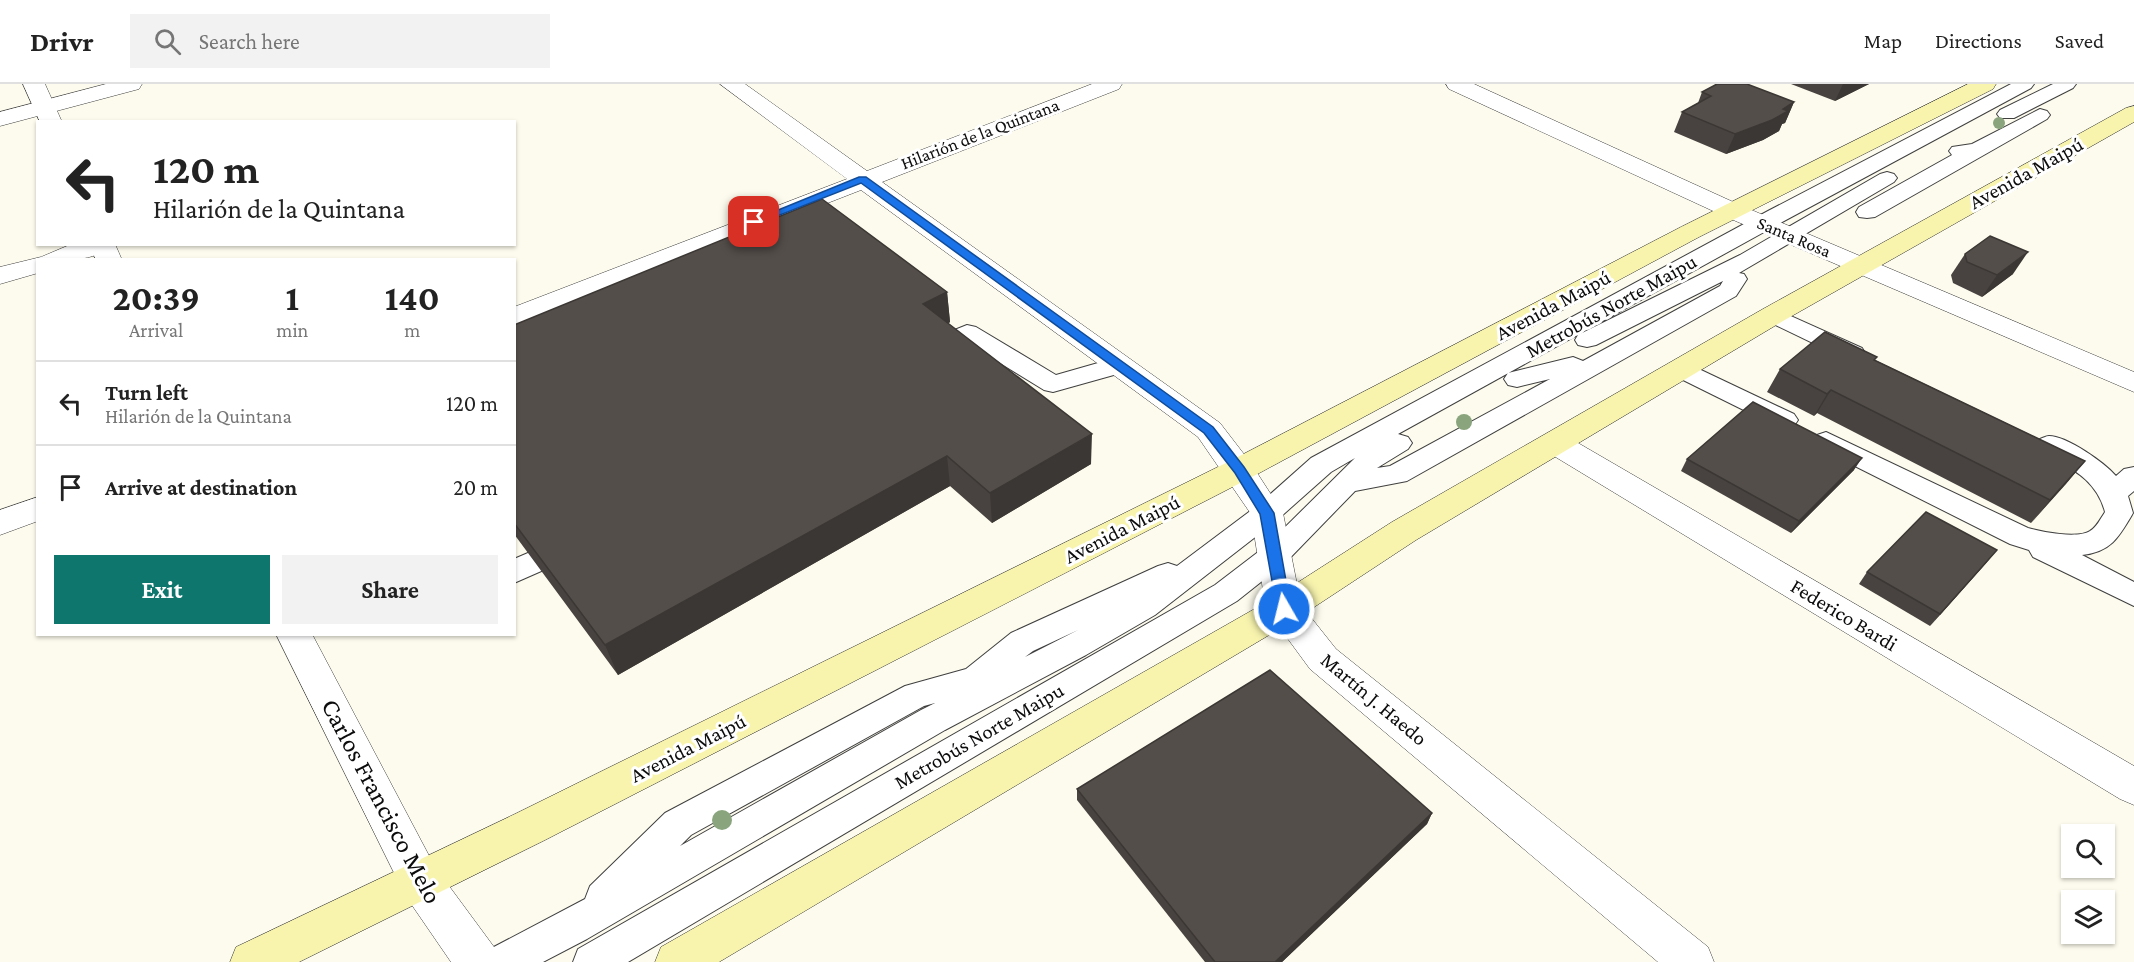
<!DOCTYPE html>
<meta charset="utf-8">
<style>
body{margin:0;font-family:"Crimson Pro",serif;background:#f2f2f2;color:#222;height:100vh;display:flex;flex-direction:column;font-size:22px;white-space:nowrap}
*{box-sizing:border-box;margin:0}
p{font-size:20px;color:#767676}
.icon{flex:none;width:33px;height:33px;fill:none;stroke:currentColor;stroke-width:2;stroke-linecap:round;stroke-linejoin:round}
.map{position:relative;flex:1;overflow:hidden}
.panel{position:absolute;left:36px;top:174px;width:480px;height:378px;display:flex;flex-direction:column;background:#fff;border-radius:0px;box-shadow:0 2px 4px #0004}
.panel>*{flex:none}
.top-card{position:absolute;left:36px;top:36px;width:480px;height:126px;border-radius:0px;box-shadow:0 2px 4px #0004;background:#fff;color:#222;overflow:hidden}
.controls{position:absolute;left:2061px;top:740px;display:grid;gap:12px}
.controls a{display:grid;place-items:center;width:54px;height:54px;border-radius:0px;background:#fff;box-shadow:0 2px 4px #0004;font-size:30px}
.pin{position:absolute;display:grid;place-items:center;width:51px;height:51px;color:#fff;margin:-26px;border-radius:12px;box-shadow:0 3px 9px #0006}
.me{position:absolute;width:66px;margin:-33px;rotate:352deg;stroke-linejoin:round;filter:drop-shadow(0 0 4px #0008)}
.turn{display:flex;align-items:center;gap:21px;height:126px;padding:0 18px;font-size:27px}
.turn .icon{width:78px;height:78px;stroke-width:2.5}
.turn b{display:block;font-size:42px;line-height:51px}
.eta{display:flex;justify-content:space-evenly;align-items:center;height:102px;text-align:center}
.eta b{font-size:36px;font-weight:700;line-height:42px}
.button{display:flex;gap:12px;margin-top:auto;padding:12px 18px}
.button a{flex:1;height:69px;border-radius:0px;background:#0f766e;color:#fff;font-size:24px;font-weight:700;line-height:69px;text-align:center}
.button a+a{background:#f2f2f2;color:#222}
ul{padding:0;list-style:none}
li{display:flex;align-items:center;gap:18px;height:84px;padding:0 18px;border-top:2px solid #e0e0e0}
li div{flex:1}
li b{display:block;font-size:22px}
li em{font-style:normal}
header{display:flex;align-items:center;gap:36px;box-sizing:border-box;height:84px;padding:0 30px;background:#fff;border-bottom:2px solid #e0e0e0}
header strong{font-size:28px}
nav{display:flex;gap:33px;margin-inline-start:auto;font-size:21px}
.search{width:420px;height:54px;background:#f2f2f2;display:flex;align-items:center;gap:15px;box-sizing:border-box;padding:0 21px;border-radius:0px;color:#767676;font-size:22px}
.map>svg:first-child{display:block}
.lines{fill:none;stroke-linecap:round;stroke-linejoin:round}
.service-casing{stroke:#3f3f3f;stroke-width:2}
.minor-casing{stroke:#3f3f3f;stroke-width:1}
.tertiary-casing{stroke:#3f3f3f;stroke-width:1}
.secondary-casing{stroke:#2e2e2e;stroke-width:1}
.service{fill:#fff;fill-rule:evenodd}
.minor{fill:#fff;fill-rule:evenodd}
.tertiary{fill:#fff;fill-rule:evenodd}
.secondary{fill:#f8f4ae;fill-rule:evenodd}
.tree{fill:#8aa57d}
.wall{fill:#484340}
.shaded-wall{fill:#3b3734}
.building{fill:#544e4a;stroke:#3b3734;stroke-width:1.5}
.route{fill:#1a73e8;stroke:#114b97;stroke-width:1.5}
.labels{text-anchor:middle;stroke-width:6;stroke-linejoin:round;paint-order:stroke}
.far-street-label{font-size:18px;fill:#0c0c0c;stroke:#fff}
.street-label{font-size:21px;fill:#0c0c0c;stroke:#fff}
.near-street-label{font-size:26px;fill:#0c0c0c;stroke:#fff}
</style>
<header>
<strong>Drivr</strong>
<div class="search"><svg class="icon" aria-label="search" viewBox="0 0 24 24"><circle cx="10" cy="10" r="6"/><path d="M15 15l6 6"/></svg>Search here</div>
<nav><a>Map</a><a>Directions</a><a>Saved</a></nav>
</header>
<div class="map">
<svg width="2134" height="878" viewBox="0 0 2134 878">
<rect width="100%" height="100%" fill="#fdfbed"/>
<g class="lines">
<defs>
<g id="service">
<path d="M2011 0H2034L2031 4 1784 137 1398 350 1408 353 1412 359 1408 365 1377 384 1390 382 1550 295 1517 303 1508 301 1504 295 1508 289 1573 273 1583 277 1720 202 1723 197 1596 261 1587 263 1578 261 1575 256 1578 251 1740 171 1880 90 1887 88 1894 90 1897 94 1894 98 1739 189 1744 190 1747 195 1736 212 1407 397 1355 407 1286 478 1237 517 628 878H573L578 865 1215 501 1266 462 1355 374 1331 388 1277 436 1155 531 1086 571 945 646 587 855 543 878H485L490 865 585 815 590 802 665 729 905 602 966 585 1011 549 1158 482 1168 479 1177 482 1257 422 1311 374 1768 127ZM1078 546 1025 573 1033 567ZM935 619 921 626 680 762 691 751 924 622Z"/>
<polygon points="2053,0 2076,0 2073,4 2014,34 2000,34 1997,30 2000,26"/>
<polygon points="2040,25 2047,27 2050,31 2047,35 1875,133 1867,134 1859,133 1856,128 1859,123 1952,71 1949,67 1952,63 1972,60"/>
<polygon points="1773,224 1862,264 1865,269 1862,274 1853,277 1844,274 1765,236 1761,231 1765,226"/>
<polygon points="967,241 976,243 1056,291 1119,273 1128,275 1131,281 1128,287 1053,308 1044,306 966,258 935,271 926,274 917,271 914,266 917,261"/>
<polygon points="1682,277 1794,330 1798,336 1794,342 1785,345 1776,342 1673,291 1670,285 1673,279"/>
<path d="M1826 348 2028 444C2042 448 2077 455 2090 447 2096 444 2101 434 2105 428 2098 401 2078 387 2054 375 2047 371 2040 369 2036 361L2040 355C2043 354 2046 352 2049 352 2067 352 2105 379 2116 392L2124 385 2134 383V407L2128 412 2133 429C2119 453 2111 468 2082 471L2134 498V522L2033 473 2029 466 2010 460 1817 363 1813 357 1817 351Z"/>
<polygon points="570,451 580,454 585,462 580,470 514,499 514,475"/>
</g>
<g id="minor">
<polygon points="106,0 142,0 139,5 0,42 0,28"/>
<polygon points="720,0 745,0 867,87 1092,0 1122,0 1119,5 882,98 1220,339 1250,378 1283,429 1301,521 1336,565 1708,863 1714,878 1658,878 1310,585 1266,525 1251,430 1198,353 861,106 514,241 514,223 847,95"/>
<polygon points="1446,0 1474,0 1742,122 2134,288 2134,308 1724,132 1449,5"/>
<path d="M72 160H111C99 179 57 176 38 176V189L0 200V183L41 173Z"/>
<polygon points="1555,349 1566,352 2134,682 2134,721 2120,715 1544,366 1540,359 1544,352"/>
<polygon points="38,413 38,437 0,451 0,426"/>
</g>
<g id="tertiary">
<polygon points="23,0 45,0 62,38 40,38"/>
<polygon points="89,160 115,160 122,176 96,176"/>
<polygon points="276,550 312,550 435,783 494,863 500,878 451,878 405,811"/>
</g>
<g id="secondary">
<polygon points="1968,0 1996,0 1993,5 1699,153 1250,394 545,756 299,878 230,878 236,863 515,730 1228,378 1681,143"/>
<polygon points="2134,22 2134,38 1783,237 1416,456 1296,535 719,878 655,878 661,863 1272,515 1392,438 1763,225 2126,24"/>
</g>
</defs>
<!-- service casing -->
<use href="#service" class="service-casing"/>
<!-- minor casing -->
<use href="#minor" class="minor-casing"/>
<!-- tertiary casing -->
<use href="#tertiary" class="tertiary-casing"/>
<!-- secondary casing -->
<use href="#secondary" class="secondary-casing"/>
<!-- service -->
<use href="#service" class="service"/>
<!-- minor -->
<use href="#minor" class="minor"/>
<!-- tertiary -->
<use href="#tertiary" class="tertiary"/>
<!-- secondary -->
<use href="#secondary" class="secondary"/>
</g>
<!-- trees -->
<g class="tree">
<circle cx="1999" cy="39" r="6"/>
<circle cx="1464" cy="338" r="8"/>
<circle cx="722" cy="736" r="10"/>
</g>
<!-- wall -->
<g class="wall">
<polygon points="1791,0 1869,0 1835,17"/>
<polygon points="1702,8 1794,18 1785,39 1782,40 1779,47 1763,56 1726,70 1674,48 1682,28 1698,19"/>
<polygon points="1965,170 2013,190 1982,213 1953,199 1951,191"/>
<polygon points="947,208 950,238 948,240 1091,380 992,439 950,402 618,591 514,450 514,241"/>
<polygon points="1875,276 2085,377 2031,439 1817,329 1814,332 1767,308 1780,285"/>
<polygon points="1687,375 1854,386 1791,449 1681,387"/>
<polygon points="1987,478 1930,542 1859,500 1867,488"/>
<polygon points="1077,705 1432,729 1427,740 1282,878 1205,878 1077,716"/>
</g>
<!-- shaded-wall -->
<g class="shaded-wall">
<polygon points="1843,0 1869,0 1835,17"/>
<polygon points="1794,18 1785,39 1782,40 1779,47 1763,56 1726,70 1735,50"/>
<polygon points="2028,168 2013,190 1982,213 1997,191"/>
<polygon points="947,208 950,238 926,250 923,220"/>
<polygon points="1831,306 1817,329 1814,332 1827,310"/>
<polygon points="1092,350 1091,380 992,439 990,409"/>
<polygon points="947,372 950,402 618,591 605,561"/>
<polygon points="1862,374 1854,386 1791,449 1799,437"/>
<polygon points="2085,377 2066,400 2031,439 2050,416"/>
<polygon points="1997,466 1987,478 1930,542 1940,530"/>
<polygon points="1432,729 1427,740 1282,878 1275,878"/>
</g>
<!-- building -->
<g class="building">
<polygon points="1717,0 1747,0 1794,18 1783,25 1788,27 1772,36 1735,50 1682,28 1711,12 1702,8"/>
<polygon points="822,115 947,208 923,220 1092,350 990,409 947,372 605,561 514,439 514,241"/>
<polygon points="1990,152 2028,168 1997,191 1967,178 1965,170"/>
<polygon points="1825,248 1877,273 1874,276 2085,377 2050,416 1831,306 1827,310 1780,285"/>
<polygon points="1753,318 1862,374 1799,437 1687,375"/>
<polygon points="1926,428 1997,466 1940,530 1867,488"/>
<polygon points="1270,586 1432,729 1275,878 1215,878 1077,705"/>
</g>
<!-- route -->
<polygon class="route" points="859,93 866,93 1213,343 1244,383 1274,429 1291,525 1289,529 1279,529 1277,525 1260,430 1235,389 1204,349 861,99 757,140 749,138"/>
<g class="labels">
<!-- far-street labels -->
<g class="far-street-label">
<text transform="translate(980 50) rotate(-21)" y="6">Hilarión de la Quintana</text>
<text transform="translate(1794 153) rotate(23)" y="6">Santa Rosa</text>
</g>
<!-- street labels -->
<g class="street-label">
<text transform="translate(2026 89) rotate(-29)" y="7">Avenida Maipú</text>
<text transform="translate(1553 221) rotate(-28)" y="7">Avenida Maipú</text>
<text transform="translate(1611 222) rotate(-29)" y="7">Metrobús Norte Maipu</text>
<text transform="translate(1122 445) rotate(-27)" y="7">Avenida Maipú</text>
<text transform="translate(1844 531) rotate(31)" y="7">Federico Bardi</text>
<text transform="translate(1374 615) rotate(40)" y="7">Martín J. Haedo</text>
<text transform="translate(979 652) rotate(-30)" y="7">Metrobús Norte Maipu</text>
<text transform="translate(688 664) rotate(-27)" y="7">Avenida Maipú</text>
</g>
<!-- near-street labels -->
<g class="near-street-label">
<text transform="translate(382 717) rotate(62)" y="9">Carlos Francisco Melo</text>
</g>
</g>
</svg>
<div class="controls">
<a><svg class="icon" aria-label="search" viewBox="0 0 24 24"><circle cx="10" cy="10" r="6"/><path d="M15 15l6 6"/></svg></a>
<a><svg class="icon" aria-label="layers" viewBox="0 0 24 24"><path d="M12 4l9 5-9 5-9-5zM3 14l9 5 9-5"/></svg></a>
</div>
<div class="pin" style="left:754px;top:138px;background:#d93025"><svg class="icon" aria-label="arrive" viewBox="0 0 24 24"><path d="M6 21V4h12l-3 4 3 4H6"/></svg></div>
<svg class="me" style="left:1284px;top:525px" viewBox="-20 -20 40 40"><circle r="17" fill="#1a73e8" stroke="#fff" stroke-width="3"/><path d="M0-11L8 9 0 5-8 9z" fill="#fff"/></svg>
<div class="top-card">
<div class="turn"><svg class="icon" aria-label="left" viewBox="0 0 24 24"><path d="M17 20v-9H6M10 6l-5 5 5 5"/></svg><div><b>120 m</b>Hilarión de la Quintana</div></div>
</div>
<section class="panel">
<div class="eta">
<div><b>20:39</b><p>Arrival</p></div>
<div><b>1</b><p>min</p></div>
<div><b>140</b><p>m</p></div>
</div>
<ul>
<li><svg class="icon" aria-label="left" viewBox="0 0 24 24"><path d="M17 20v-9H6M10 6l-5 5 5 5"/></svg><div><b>Turn left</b><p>Hilarión de la Quintana</p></div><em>120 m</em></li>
<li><svg class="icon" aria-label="arrive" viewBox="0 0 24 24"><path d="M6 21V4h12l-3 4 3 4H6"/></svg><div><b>Arrive at destination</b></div><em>20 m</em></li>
</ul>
<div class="button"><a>Exit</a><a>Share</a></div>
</section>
</div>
